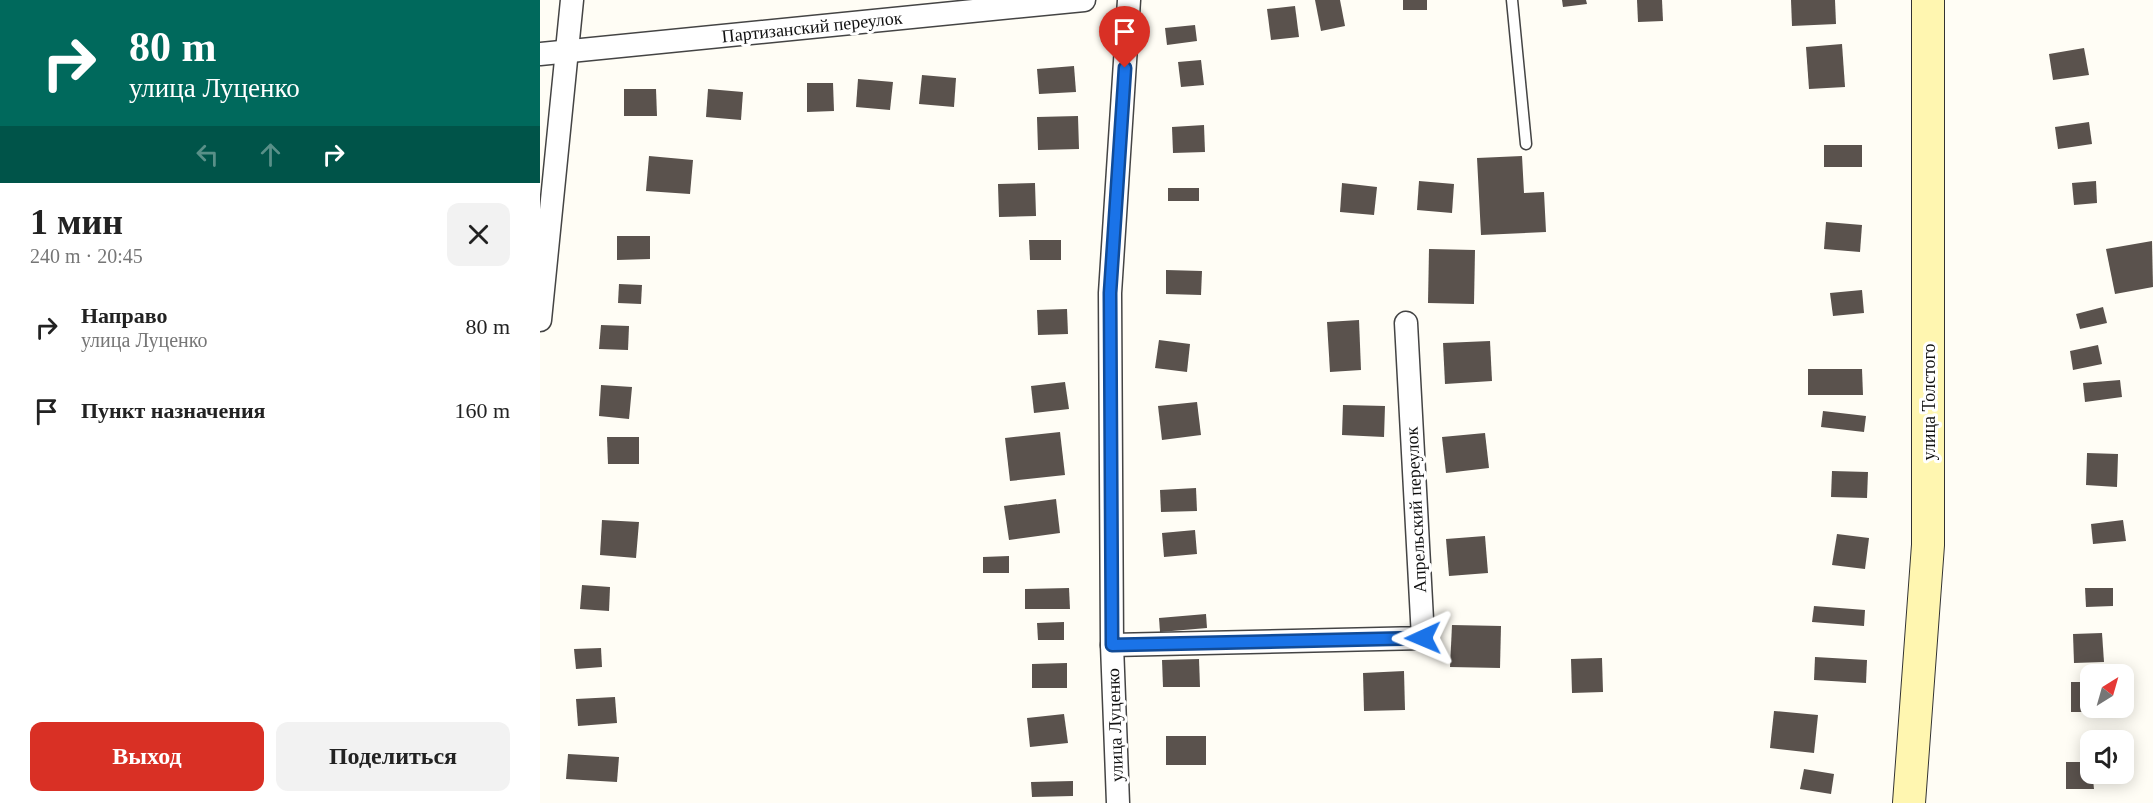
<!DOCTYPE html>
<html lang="ru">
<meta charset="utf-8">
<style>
body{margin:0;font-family:"Times New Roman",serif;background:#f2f2f2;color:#222;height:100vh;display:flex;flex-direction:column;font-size:22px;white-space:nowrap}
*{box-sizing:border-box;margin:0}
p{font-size:20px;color:#767676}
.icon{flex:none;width:33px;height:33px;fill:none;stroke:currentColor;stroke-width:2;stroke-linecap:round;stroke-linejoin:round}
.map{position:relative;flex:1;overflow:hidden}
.sheet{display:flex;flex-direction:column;background:#fff;width:540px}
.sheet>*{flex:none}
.banner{background:#00695c;color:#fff;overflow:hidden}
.needle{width:39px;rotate:37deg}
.fabs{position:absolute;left:1540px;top:664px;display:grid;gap:12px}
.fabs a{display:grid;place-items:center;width:54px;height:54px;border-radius:12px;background:#fff;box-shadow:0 3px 15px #0003;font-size:30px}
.pin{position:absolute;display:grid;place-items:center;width:51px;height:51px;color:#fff;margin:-62px -26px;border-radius:50% 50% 50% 0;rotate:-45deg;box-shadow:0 0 6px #0007}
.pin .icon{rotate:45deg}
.me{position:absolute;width:66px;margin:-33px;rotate:269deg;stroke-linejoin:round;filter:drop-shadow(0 0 4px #0008)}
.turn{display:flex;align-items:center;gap:21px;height:126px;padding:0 30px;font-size:27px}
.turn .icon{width:78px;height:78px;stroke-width:2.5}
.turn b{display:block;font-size:42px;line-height:51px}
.lanes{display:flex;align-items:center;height:57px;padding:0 30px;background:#0003;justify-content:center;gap:30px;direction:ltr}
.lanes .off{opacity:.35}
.round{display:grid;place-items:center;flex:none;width:63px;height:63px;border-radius:12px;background:#f2f2f2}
.head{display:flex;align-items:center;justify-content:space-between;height:102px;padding:0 30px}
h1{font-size:36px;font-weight:700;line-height:45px}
.primary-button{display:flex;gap:12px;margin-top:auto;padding:12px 30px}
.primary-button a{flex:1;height:69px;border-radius:12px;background:#d93025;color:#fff;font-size:24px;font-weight:700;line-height:69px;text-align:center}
.primary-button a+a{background:#f2f2f2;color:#222}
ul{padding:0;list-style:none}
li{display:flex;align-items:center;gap:18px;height:84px;padding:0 30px}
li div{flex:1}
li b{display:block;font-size:22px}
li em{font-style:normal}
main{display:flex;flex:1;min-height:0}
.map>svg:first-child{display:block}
.building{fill:#5a524d}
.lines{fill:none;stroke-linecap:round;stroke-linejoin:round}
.lane-casing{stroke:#444;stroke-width:13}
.street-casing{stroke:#444;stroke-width:25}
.secondary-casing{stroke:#333;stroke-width:34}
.lane{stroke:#fff;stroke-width:10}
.street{stroke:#fff;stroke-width:22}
.secondary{stroke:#fff6b0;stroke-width:32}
.route-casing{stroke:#114b97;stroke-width:15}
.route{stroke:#1a73e8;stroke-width:10}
.labels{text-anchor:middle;stroke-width:6;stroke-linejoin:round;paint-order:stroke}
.street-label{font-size:18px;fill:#111;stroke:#fff}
</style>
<main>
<section class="sheet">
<div class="banner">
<div class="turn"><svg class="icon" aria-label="right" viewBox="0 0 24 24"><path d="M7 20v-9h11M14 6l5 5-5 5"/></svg><div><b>80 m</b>улица Луценко</div></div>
<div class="lanes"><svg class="icon off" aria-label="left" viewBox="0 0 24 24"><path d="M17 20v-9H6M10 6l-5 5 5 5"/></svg><svg class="icon off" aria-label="ahead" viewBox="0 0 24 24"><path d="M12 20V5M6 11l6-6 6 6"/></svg><svg class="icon" aria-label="right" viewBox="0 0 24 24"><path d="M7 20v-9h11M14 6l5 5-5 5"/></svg></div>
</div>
<div class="head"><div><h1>1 мин</h1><p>240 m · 20:45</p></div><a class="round"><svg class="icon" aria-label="close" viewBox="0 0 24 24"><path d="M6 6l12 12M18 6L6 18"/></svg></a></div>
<ul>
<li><svg class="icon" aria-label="right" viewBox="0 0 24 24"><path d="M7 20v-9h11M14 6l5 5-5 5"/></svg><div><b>Направо</b><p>улица Луценко</p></div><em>80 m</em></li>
<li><svg class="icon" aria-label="arrive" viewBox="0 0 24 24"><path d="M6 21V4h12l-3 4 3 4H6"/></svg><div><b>Пункт назначения</b></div><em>160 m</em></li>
</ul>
<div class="primary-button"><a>Выход</a><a>Поделиться</a></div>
</section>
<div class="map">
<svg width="1613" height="803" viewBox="0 0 1613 803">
<rect width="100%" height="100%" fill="#fffdf5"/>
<!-- building -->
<g class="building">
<polygon points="775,0 800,0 805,26 781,31"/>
<rect x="863" y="0" width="24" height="10"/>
<polygon points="1022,0 1046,0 1047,4 1023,7"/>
<polygon points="1097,0 1122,0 1123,21 1098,22"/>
<polygon points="1251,0 1295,0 1296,24 1252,26"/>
<polygon points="755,6 759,37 731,40 727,9"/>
<polygon points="655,25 657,41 627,45 625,28"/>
<polygon points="1302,44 1305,87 1269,89 1266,47"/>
<polygon points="1544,48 1549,75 1513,80 1509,54"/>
<polygon points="661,60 664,85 641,87 638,62"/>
<polygon points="534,66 536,92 499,94 497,69"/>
<polygon points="382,75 416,78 414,107 379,104"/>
<polygon points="318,79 353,82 350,110 316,107"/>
<polygon points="267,83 293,83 294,111 267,112"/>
<polygon points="84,89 116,89 117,116 84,116"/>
<polygon points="168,89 203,92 201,120 166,117"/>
<polygon points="538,116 539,149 498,150 497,117"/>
<polygon points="1549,122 1552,144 1518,149 1515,127"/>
<polygon points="664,125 665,152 633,153 632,127"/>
<rect x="1284" y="145" width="38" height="22"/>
<polygon points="109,156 153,160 150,194 106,191"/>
<polygon points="982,156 984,193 1004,192 1006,232 941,235 937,158"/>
<polygon points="879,181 914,184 912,213 877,210"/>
<polygon points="1556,181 1557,203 1534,205 1532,183"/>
<polygon points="495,183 496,216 459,217 458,184"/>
<polygon points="802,183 837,187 834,215 800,212"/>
<rect x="628" y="188" width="31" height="13"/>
<polygon points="1286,222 1322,225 1320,252 1284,249"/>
<polygon points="77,236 110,236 110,259 77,260"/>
<polygon points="489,240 521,240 521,260 490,260"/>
<polygon points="1612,241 1613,287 1575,294 1566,249"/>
<polygon points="889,249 935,250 934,304 888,303"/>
<polygon points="626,270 662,271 661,295 626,294"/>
<polygon points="79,284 102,285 101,304 78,303"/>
<polygon points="1322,290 1324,313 1293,316 1290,293"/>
<polygon points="1563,307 1567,323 1540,329 1536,314"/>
<polygon points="527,309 528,334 498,335 497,310"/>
<polygon points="819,320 821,370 790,372 787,322"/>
<polygon points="61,325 89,326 88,350 59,349"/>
<polygon points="619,340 650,344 647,372 615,368"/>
<polygon points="950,341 952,381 905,384 903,343"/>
<polygon points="1558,345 1562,364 1533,370 1530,351"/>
<polygon points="1268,369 1322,369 1323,395 1268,395"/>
<polygon points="1580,380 1582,397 1545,402 1543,383"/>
<polygon points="525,382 529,409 494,413 491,386"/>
<polygon points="61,385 92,387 89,419 59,416"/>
<polygon points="657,402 661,435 622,440 618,406"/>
<polygon points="803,405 845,406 844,437 802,435"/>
<polygon points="1283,411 1326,416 1324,432 1281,427"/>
<polygon points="520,432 525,475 470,481 465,438"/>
<polygon points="945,433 949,468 906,473 902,437"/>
<polygon points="67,437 99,437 99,464 68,464"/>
<polygon points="1547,453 1578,454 1577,487 1546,485"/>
<polygon points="1292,471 1328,472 1327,498 1291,497"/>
<polygon points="656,488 657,511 621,512 620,490"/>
<polygon points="516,499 520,533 469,540 464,506"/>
<polygon points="62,520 99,522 96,558 60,555"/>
<polygon points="1583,520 1586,541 1553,544 1551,524"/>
<polygon points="655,530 657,554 624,557 622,533"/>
<polygon points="1297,534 1329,538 1325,569 1292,565"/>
<polygon points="945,536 948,573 909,576 906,539"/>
<polygon points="469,556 469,573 443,573 443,557"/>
<polygon points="42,585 70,587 69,611 40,609"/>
<polygon points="529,588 530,609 485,609 485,589"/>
<polygon points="1545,588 1573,588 1573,606 1546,607"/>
<polygon points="1274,606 1325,610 1324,626 1272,622"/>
<polygon points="666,614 667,628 620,632 619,618"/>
<polygon points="524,622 524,640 498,640 497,623"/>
<polygon points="912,625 961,626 960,668 910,667"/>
<polygon points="1562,633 1564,662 1534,663 1533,634"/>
<polygon points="61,648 62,667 36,669 34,649"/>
<polygon points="1275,657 1327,660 1326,683 1274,680"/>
<polygon points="1062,658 1063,692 1032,693 1031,659"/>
<polygon points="659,659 660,687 623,687 622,660"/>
<polygon points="527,663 527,688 492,688 492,664"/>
<polygon points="864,671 865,710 824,711 823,673"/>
<polygon points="1531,682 1551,682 1551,708 1567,708 1567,712 1531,712"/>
<polygon points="75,697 77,723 38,726 36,699"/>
<polygon points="1234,711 1278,715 1274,753 1230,748"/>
<polygon points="524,714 528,743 490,747 487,718"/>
<rect x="626" y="736" width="40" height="29"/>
<polygon points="28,754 79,757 77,782 26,779"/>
<polygon points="1526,762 1551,762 1554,789 1526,789"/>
<polygon points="1264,769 1294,774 1291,794 1260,789"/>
<polygon points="533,781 533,796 492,797 491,782"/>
</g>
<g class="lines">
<defs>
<polyline id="lane" points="972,0 986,144"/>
<g id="street">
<polyline points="0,54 544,0"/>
<polyline points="0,320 32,0"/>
<polyline points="572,645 883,638 866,323"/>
<polyline points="578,803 572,645 570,293 589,0"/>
</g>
<polyline id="secondary" points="1369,803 1388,545 1388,0"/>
</defs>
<!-- lane casing -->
<use href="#lane" class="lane-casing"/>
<!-- street casing -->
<use href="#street" class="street-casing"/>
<!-- secondary casing -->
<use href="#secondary" class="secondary-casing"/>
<!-- lane -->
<use href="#lane" class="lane"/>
<!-- street -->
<use href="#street" class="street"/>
<!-- secondary -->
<use href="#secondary" class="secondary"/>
</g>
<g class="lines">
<defs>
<polyline id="route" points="585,68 570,293 572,645 883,638"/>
</defs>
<!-- route casing -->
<use href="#route" class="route-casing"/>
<!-- route -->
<use href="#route" class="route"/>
</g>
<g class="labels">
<!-- street labels -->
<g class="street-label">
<text transform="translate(272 27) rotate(-6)" y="6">Партизанский переулок</text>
<text transform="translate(1389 402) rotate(-90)" y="6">улица Толстого</text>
<text transform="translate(876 510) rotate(-93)" y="6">Апрельский переулок</text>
<text transform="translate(575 725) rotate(-92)" y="6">улица Луценко</text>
</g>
</g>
</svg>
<div class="fabs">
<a><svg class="needle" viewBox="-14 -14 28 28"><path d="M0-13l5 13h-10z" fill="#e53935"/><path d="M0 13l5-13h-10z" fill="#767676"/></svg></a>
<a><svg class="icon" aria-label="sound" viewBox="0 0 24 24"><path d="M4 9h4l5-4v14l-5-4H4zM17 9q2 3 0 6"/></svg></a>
</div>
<div class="pin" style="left:585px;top:68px;background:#d93025"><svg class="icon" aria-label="arrive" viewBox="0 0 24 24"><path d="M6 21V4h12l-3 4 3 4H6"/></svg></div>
<svg class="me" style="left:883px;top:638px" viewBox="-20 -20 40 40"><path d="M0-17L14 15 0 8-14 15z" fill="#1a73e8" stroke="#fff" stroke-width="4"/></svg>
</div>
</main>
